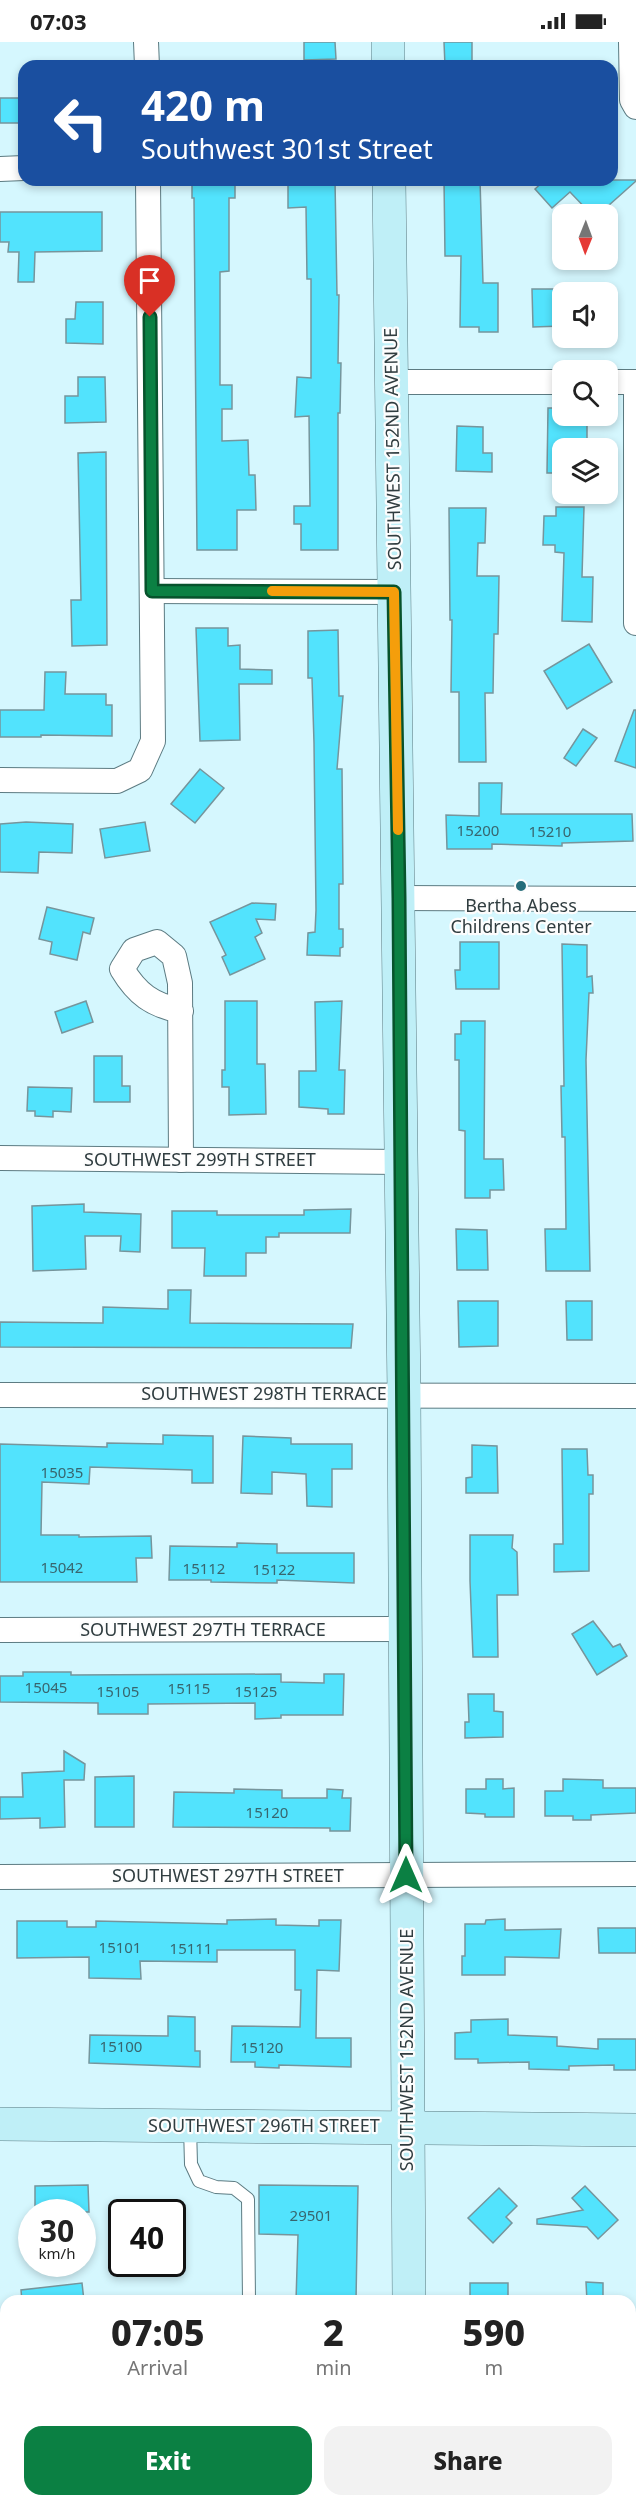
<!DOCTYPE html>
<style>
body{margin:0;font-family:"Noto Sans",sans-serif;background:#f2f2f2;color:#222;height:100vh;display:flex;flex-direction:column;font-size:22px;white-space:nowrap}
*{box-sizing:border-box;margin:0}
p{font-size:20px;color:#767676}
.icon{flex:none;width:33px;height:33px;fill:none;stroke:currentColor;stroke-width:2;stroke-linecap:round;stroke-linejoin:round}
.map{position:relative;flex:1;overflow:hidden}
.sheet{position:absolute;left:0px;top:2253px;width:636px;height:212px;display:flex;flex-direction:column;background:#fff;border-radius:18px 18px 0 0;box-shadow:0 3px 9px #0003}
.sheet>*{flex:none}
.banner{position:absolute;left:18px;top:18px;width:600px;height:126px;border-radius:18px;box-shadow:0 3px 9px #0003;background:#1a4fa0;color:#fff;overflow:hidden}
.needle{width:39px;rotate:181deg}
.fabs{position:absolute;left:552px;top:162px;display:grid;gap:12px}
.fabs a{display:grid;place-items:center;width:66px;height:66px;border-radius:12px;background:#fff;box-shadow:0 3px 9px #0003;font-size:30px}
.speed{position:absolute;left:18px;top:2157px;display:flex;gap:12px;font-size:30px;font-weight:700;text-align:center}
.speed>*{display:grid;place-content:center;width:78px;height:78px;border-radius:50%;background:#fff;box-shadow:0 3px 9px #0003;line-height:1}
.speed small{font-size:15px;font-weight:400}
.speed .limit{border:3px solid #111;border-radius:9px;background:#fff;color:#111}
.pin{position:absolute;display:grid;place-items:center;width:51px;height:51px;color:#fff;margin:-62px -26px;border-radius:50% 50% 50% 0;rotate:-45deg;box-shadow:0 0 6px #0007}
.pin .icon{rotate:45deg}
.me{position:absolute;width:66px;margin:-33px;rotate:0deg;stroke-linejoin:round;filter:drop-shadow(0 0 4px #0008)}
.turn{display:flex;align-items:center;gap:21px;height:126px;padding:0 24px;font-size:27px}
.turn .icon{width:78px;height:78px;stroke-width:2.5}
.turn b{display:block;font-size:42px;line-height:51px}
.eta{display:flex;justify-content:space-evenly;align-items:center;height:102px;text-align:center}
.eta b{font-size:36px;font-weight:800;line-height:42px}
.action{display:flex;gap:12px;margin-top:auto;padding:12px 24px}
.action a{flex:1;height:69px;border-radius:18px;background:#0b8043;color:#fff;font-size:24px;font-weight:800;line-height:69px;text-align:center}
.action a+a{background:#f2f2f2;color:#222}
.status{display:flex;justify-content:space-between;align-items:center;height:42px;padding:0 30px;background:#fff;direction:ltr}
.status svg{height:16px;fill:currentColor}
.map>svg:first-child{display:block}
.building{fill:#52e3fd;stroke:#76959c;stroke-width:1.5}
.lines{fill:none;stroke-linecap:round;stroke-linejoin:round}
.lane-casing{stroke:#5c7b82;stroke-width:14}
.street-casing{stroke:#5c7b82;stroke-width:26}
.secondary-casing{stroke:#5c7b82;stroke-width:34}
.lane{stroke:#fff;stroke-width:12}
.street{stroke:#fff;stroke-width:24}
.secondary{stroke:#bfeff7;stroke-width:33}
.route-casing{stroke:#07532c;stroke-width:15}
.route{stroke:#0b8043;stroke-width:10}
.slow{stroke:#f59e0b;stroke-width:10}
.poi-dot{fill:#266d7a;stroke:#fdfdfd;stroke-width:2}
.labels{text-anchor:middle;stroke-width:4.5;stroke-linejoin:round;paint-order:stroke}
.number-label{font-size:15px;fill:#38666f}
.street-label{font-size:18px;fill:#303d40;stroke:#fdfdfd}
.poi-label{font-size:18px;fill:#303d40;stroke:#fdfdfd}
</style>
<div class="status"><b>07:03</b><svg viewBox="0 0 49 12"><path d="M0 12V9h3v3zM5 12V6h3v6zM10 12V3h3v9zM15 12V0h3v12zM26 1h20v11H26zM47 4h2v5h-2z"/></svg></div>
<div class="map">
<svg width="636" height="2464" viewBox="0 0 636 2464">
<rect width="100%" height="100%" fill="#d5f7fe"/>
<!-- building -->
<g class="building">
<polygon points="304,0 335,0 336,17 304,18"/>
<polygon points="444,0 472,0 472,24 445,24"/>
<rect x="0" y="56" width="24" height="25"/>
<polygon points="192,138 235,138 235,156 229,156 229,229 220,230 220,343 232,343 232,367 222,367 222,399 248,398 249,433 255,433 256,468 237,468 237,508 197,508 194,156 192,156"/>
<polygon points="288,138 335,138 337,253 339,253 338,321 341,321 340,371 338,371 338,508 301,508 301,482 294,482 294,464 310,464 309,374 295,375 297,335 311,336 311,237 307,237 306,165 288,166"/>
<polygon points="444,138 480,138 483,241 498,241 498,290 479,290 479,285 460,285 461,214 445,214"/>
<polygon points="545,138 636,138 636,139 599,172 591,172 570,150 552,166 535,147"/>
<polygon points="0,170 102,170 102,209 35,210 34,240 18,240 19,210 8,210 9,200 0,200"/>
<polygon points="532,247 562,247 562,284 533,285"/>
<polygon points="76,260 103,260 103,302 66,301 66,277 75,277"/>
<polygon points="78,335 105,335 106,380 65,381 65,354 78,354"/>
<polygon points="548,366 562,366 562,380 587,380 587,406 562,406 562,431 547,431"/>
<polygon points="457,384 483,385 483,411 492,411 492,430 456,429"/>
<polygon points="106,410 107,603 72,604 71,558 81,558 78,411"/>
<polygon points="556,465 584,465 582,535 593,535 592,580 562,579 564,511 555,510 555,503 543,503 544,474 556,474"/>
<polygon points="449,466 486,466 485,501 478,501 477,534 499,534 498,592 494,592 493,651 485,651 486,720 459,720 459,650 451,650 452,578 450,578"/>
<polygon points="196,586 228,586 228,604 240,603 240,627 272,628 272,642 239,642 240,698 200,699"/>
<polygon points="338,588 339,654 343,654 337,727 342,727 343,842 339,842 339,887 343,887 343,905 340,906 340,914 307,913 308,891 315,890 316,868 314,701 312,636 308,636 308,589"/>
<polygon points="589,602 612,640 567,667 544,629"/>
<polygon points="45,630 66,630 65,652 106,652 106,663 112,663 112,694 41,693 41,695 0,695 0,668 44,668"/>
<polygon points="634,668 636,668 636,726 615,719"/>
<polygon points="583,687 597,696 576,724 564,716"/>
<polygon points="200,727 224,746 195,781 171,762"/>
<polygon points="479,741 502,741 501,772 632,772 633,799 562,801 562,804 492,802 492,807 447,807 446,773 479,774"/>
<polygon points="26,780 73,782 72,811 39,810 38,831 0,830 0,782"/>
<polygon points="145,780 150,809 105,816 100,787"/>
<polygon points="252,861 276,862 275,878 256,877 262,891 255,895 265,917 230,933 222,915 226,913 210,880"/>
<polygon points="47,865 94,876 90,892 83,890 77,918 50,912 52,900 39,897"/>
<polygon points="460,900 499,900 499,947 456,947 455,928 460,928"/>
<polygon points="562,902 587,903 587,935 592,934 593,951 589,951 586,1018 590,1229 546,1229 545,1187 566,1187 565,1095 562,1095 561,1044 564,1044"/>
<polygon points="86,959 93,980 62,991 55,970"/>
<polygon points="225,959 257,959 257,1022 265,1022 266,1072 229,1073 229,1045 222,1045 222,1028 225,1028"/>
<polygon points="342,959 339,1028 345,1028 344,1072 328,1072 328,1067 299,1065 299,1029 316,1029 315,960"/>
<polygon points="461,979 485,979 484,1117 503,1117 504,1148 490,1148 490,1156 465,1156 465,1089 459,1088 459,1018 455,1018 455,992 461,992"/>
<polygon points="94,1014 122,1014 122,1044 130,1044 130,1060 94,1060"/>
<polygon points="28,1045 72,1046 71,1070 53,1069 53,1075 35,1074 35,1069 27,1069"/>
<polygon points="84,1162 84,1170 141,1172 140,1210 120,1209 121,1194 85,1194 86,1227 33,1229 32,1164"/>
<polygon points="351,1167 350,1191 279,1191 279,1195 266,1195 266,1211 246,1211 246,1234 204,1234 205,1206 172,1206 172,1169 217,1169 217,1173 304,1173 304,1168"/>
<polygon points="456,1187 487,1188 488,1228 457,1228"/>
<polygon points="168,1248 191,1248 190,1281 353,1282 351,1306 0,1305 0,1280 103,1281 103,1265 168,1267"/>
<polygon points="458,1259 498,1259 498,1304 459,1305"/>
<polygon points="566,1259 592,1259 592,1298 567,1298"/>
<polygon points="163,1393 213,1394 213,1441 192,1441 192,1428 90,1425 89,1442 42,1440 41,1493 79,1493 79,1495 151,1494 152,1516 136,1516 137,1540 0,1540 0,1402 107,1405 107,1401 163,1402"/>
<polygon points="243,1394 291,1396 291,1402 352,1402 352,1427 332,1427 332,1465 307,1464 306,1432 272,1430 272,1452 241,1451"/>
<polygon points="472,1403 497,1404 498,1451 466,1451 466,1436 472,1435"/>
<polygon points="562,1407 587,1407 588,1433 593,1433 593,1452 589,1452 589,1529 554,1530 554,1502 563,1502"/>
<polygon points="470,1493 513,1493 512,1506 517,1510 518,1553 497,1553 498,1615 473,1615 470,1539"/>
<polygon points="237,1501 277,1502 277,1511 354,1511 354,1541 277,1538 277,1541 211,1540 211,1538 169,1538 170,1504 237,1505"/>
<polygon points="593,1579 613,1605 620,1602 627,1614 597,1633 572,1592"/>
<polygon points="23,1630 71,1630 71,1633 281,1632 281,1640 324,1641 324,1632 344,1632 343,1673 281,1673 281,1676 255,1677 255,1661 148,1662 148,1672 98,1672 98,1661 0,1660 0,1634 23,1634"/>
<polygon points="468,1652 494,1652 494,1669 503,1670 503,1695 465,1696 465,1680 469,1680"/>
<polygon points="64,1709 85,1722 84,1738 64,1738 65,1785 40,1786 40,1776 0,1777 0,1755 23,1755 22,1731 64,1729"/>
<polygon points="134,1734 134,1785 95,1785 95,1735"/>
<polygon points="486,1737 503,1737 503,1747 514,1746 514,1775 485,1775 485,1772 466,1771 466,1747 486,1747"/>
<polygon points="563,1737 603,1738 603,1746 636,1746 636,1771 591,1773 591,1778 573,1778 573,1774 545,1774 545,1749 563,1749"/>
<polygon points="234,1747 282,1748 282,1756 327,1756 327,1747 343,1748 342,1756 351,1756 350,1789 330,1789 330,1786 173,1785 174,1750 234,1751"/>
<polygon points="276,1877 276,1883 319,1884 319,1878 341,1878 339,1929 317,1928 316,1996 351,1996 351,2025 279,2023 279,2026 255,2025 255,2020 231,2020 232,1984 300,1985 301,1948 295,1948 295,1908 217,1908 217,1920 140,1919 141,1937 89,1936 89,1915 17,1916 17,1879 67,1879 67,1885 96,1885 96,1879 227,1882 227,1878"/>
<polygon points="505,1877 505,1888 561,1887 559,1916 505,1915 505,1933 462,1933 462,1914 465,1914 465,1882 485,1882 486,1878"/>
<polygon points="598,1886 636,1886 636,1911 599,1911"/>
<polygon points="168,1974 195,1975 195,2009 200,2009 200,2025 89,2021 90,1993 168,1994"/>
<polygon points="508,1977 508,1993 557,1995 557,2004 598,2007 598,1997 636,1997 636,2028 614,2028 614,2023 569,2024 569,2028 529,2027 529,2020 478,2021 478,2017 455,2017 455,1991 471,1990 471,1978"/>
<polygon points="88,2143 89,2170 35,2170 35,2144"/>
<polygon points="259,2143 358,2144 356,2259 296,2259 298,2193 259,2192"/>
<polygon points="585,2144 618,2178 598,2197 587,2185 537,2182 537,2177 583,2168 572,2156"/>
<polygon points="499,2146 517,2164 506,2175 512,2181 493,2201 468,2176"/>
<polygon points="586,2240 603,2241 603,2259 587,2259"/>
<polygon points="82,2241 84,2259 22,2259 21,2248"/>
<rect x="470" y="2241" width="38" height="18"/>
</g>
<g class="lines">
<defs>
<polyline id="lane" points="190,2085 191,2122 199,2139 216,2145 234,2146 248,2157 249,2259"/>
<g id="street">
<polyline points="146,0 147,24"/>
<polyline points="631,0 632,58 636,65"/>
<polyline points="0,127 24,126"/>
<polyline points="391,340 562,340"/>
<polyline points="608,340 636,340"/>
<polyline points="636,340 636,581"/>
<polyline points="152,549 394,550"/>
<polyline points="0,738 117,739 140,728 153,699 148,138"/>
<polyline points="399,856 636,857"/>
<path d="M181 969C152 963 137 952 122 927L134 908 157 900 174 914 180 941 181 1118"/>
<polyline points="0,1116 400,1120"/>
<polyline points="0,1353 636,1354"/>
<polyline points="0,1588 405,1587"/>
<polyline points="0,1835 636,1832"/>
<polyline points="2,2332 4,2464"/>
</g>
<g id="secondary">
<polyline points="388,0 388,24"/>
<polyline points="389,138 404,1352 409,2259"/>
<polyline points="0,2082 636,2088"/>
<polyline points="411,2458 411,2464"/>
</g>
</defs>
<!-- lane casing -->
<use href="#lane" class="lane-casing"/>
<!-- street casing -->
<use href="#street" class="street-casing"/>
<!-- secondary casing -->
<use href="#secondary" class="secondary-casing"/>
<!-- lane -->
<use href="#lane" class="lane"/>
<!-- street -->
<use href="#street" class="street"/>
<!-- secondary -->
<use href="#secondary" class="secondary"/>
</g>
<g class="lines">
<defs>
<polyline id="route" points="150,275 152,549 394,550 399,856 406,1833"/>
</defs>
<!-- route casing -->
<use href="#route" class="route-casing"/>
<!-- route -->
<use href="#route" class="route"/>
<!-- slow -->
<polyline class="slow" points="272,549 394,550 398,788"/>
</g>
<!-- markers -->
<circle class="poi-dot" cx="521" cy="844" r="6"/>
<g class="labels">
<!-- number labels -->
<g class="number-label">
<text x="478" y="794">15200</text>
<text x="550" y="795">15210</text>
<text x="62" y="1436">15035</text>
<text x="62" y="1531">15042</text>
<text x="204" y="1532">15112</text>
<text x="274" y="1533">15122</text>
<text x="46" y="1651">15045</text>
<text x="189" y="1652">15115</text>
<text x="118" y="1655">15105</text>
<text x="256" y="1655">15125</text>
<text x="267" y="1776">15120</text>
<text x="120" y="1911">15101</text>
<text x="191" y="1912">15111</text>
<text x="121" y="2010">15100</text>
<text x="262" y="2011">15120</text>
<text x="311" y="2179">29501</text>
</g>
<!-- street labels -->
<g class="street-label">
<text transform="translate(393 407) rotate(-91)" y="6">SOUTHWEST 152ND AVENUE</text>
<text x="200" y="1124">SOUTHWEST 299TH STREET</text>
<text x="264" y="1358">SOUTHWEST 298TH TERRACE</text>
<text x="203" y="1594">SOUTHWEST 297TH TERRACE</text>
<text x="228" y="1840">SOUTHWEST 297TH STREET</text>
<text transform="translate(407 2008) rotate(-90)" y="6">SOUTHWEST 152ND AVENUE</text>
<text x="264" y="2090">SOUTHWEST 296TH STREET</text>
</g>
<!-- poi labels -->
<g class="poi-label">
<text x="521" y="870">Bertha Abess<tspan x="521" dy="21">Childrens Center</tspan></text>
</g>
</g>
</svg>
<div class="fabs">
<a><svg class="needle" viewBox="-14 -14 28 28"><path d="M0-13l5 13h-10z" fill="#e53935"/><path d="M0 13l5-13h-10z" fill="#767676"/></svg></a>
<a><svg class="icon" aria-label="sound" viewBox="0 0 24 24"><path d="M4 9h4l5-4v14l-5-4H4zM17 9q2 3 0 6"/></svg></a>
<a><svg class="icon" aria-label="search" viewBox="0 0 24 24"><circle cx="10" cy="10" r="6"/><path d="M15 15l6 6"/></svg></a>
<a><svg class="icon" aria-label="layers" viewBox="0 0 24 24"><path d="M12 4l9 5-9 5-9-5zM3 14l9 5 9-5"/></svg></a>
</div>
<div class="speed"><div>30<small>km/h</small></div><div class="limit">40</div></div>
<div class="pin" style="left:150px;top:275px;background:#d93025"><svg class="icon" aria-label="arrive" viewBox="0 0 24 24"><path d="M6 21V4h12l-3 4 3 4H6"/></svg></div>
<svg class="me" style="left:406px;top:1833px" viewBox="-20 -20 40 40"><path d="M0-17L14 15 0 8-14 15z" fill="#0b8043" stroke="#fff" stroke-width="4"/></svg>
<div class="banner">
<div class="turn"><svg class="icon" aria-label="left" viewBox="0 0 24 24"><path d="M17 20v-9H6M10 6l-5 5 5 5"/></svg><div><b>420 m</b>Southwest 301st Street</div></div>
</div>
<section class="sheet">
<div class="eta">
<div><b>07:05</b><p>Arrival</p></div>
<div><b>2</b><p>min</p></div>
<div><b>590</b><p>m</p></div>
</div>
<div class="action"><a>Exit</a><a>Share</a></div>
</section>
</div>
